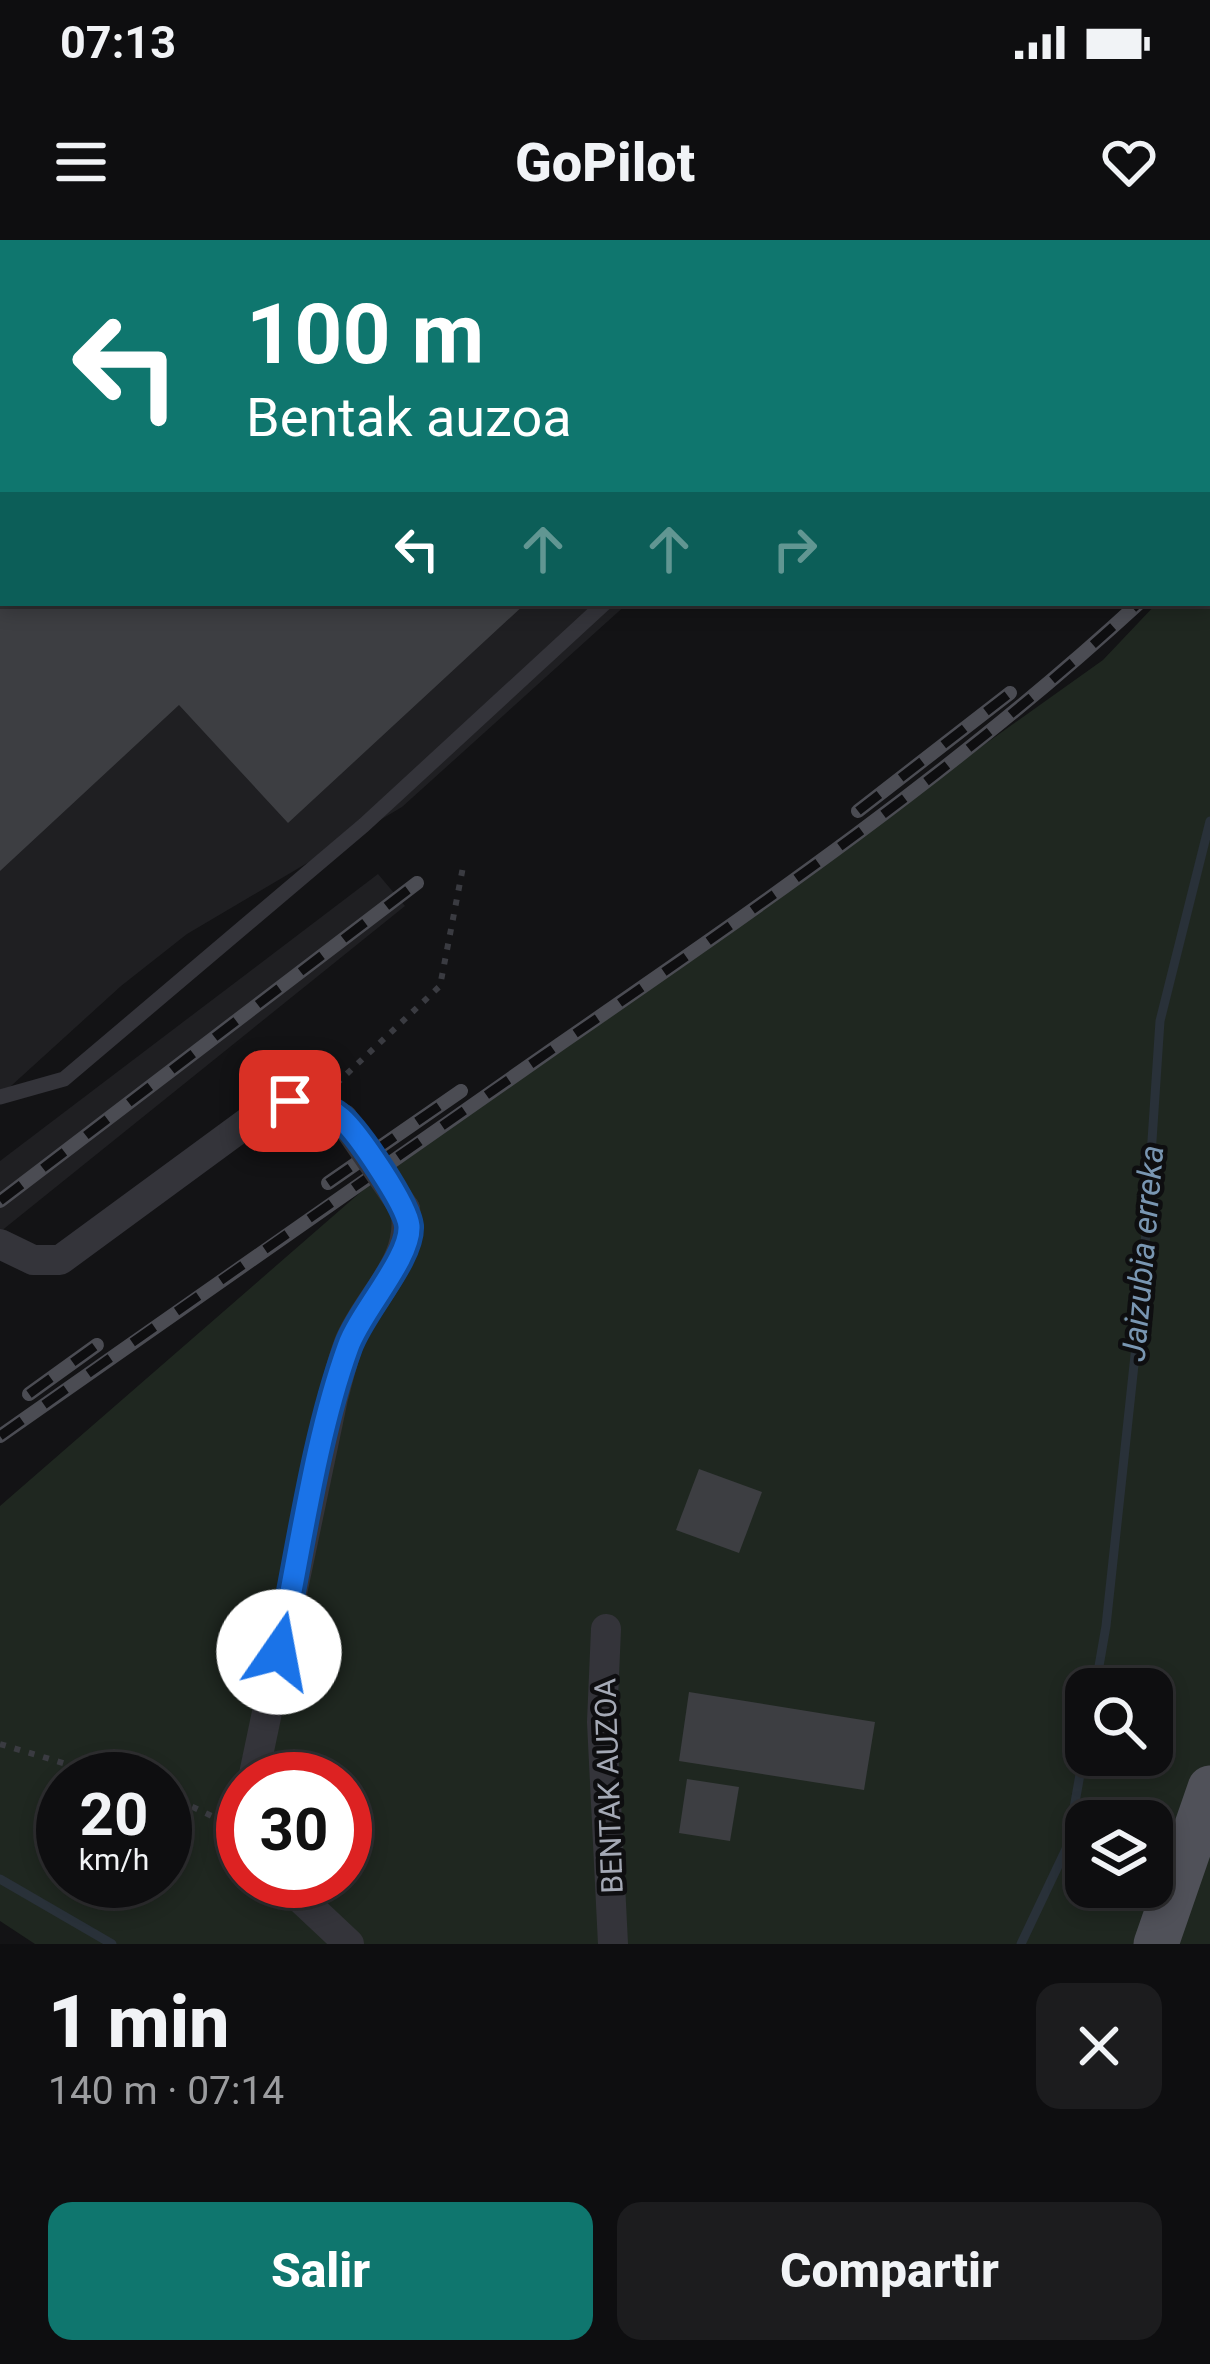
<!DOCTYPE html>
<html lang="es">
<meta charset="utf-8">
<style>
body{margin:0;font-family:Roboto,sans-serif;background:#1c1c1e;color:#f1f3f6;height:100vh;display:flex;flex-direction:column;font-size:45px;white-space:nowrap}
*{box-sizing:border-box;margin:0}
p{font-size:39px;color:#9b9c9f}
.icon{flex:none;width:66px;height:66px;fill:none;stroke:currentColor;stroke-width:2;stroke-linecap:round;stroke-linejoin:round}
.map{position:relative;height:1704px;overflow:hidden}
.drawer{display:flex;flex-direction:column;background:#0e0e10;flex:1}
.drawer>*{flex:none}
.guide{position:absolute;left:0px;top:0px;width:1212px;height:366px;box-shadow:0 6px 18px #0003,0 0 0 3px #2e2e30;background:#0f766e;color:#fff;overflow:hidden}
.tools{position:absolute;left:1065px;top:1428px;display:grid;gap:24px}
.tools a{display:grid;place-items:center;width:108px;height:108px;border-radius:24px;background:#0e0e10;box-shadow:0 6px 18px #0003,0 0 0 3px #2e2e30;font-size:60px}
.speed{position:absolute;left:36px;top:1512px;display:flex;gap:24px;font-size:60px;font-weight:700;text-align:center}
.speed>*{display:grid;place-content:center;width:156px;height:156px;border-radius:50%;background:#0e0e10;box-shadow:0 6px 18px #0003,0 0 0 3px #2e2e30;line-height:1}
.speed small{font-size:30px;font-weight:400}
.speed .limit{border:18px solid #d22;background:#fff;color:#111}
.pin{position:absolute;display:grid;place-items:center;width:102px;height:102px;color:#fff;margin:-51px;border-radius:24px;box-shadow:0 6px 18px #0006}
.me{position:absolute;width:132px;margin:-66px;rotate:12deg;stroke-linejoin:round;filter:drop-shadow(0 0 9px #0008)}
.turn{display:flex;align-items:center;gap:42px;height:252px;padding:0 48px;font-size:54px}
.turn .icon{width:156px;height:156px;stroke-width:2.5}
.turn b{display:block;font-size:84px;line-height:102px}
.lanes{display:flex;align-items:center;height:114px;padding:0 48px;background:#0003;justify-content:center;gap:60px;direction:ltr}
.lanes .off{opacity:.35}
.round{display:grid;place-items:center;flex:none;width:126px;height:126px;border-radius:24px;background:#1c1c1e}
.summary{display:flex;align-items:center;justify-content:space-between;height:204px;padding:0 48px}
h1{font-size:72px;font-weight:800;line-height:90px}
.button{display:flex;gap:24px;margin-top:auto;padding:24px 48px}
.button a{flex:1;height:138px;border-radius:24px;background:#0f766e;color:#fff;font-size:48px;font-weight:800;line-height:138px;text-align:center}
.button a+a{background:#1c1c1e;color:#f1f3f6}
.status{display:flex;justify-content:space-between;align-items:center;height:84px;padding:0 60px;background:#0e0e10;direction:ltr}
.status svg{height:33px;fill:currentColor}
header{display:flex;justify-content:space-between;align-items:center;height:156px;padding:0 48px;background:#0e0e10;font-size:54px;font-weight:800}
.map>svg:first-child{display:block}
.built{fill:#1f1f22}
.green{fill:#1f2720;fill-rule:evenodd}
.lines{fill:none;stroke-linecap:round;stroke-linejoin:round}
.stream{stroke:#293139;stroke-width:9}
.building{fill:#3d3e42}
.path{stroke:#3a3b41;stroke-width:6;stroke-dasharray:6 9;stroke-linecap:butt}
.service{stroke:#34343a;stroke-width:15}
.minor{stroke:#34343a;stroke-width:30}
.primary{stroke:#505159;stroke-width:45}
.rail-casing{stroke:#4b4c53;stroke-width:14}
.rail{stroke:#0e0e10;stroke-width:9;stroke-dasharray:27;stroke-linecap:butt}
.minor-bridge{stroke:#34343a;stroke-width:30}
.route-casing{stroke:#114b97;stroke-width:30}
.route{stroke:#1a73e8;stroke-width:21}
.labels{text-anchor:middle;stroke-width:9;stroke-linejoin:round;paint-order:stroke}
.street-label{font-size:30px;fill:#a4a9b5;stroke:#0e0e10}
.water-label{font-size:33px;font-style:italic;fill:#7996b2;stroke:#0e0e10}
</style>
<div class="status"><b>07:13</b><svg viewBox="0 0 49 12"><path d="M0 12V9h3v3zM5 12V6h3v6zM10 12V3h3v9zM15 12V0h3v12zM26 1h20v11H26zM47 4h2v5h-2z"/></svg></div>
<header><svg class="icon" aria-label="menu" viewBox="0 0 24 24"><path d="M4 6h16M4 12h16M4 18h16"/></svg>GoPilot<svg class="icon" aria-label="heart" viewBox="0 0 24 24"><path d="M12 20l-8-8c-3-5 5-10 8-4 3-6 11-1 8 4z"/></svg></header>
<div class="map">
<svg width="1210" height="1704" viewBox="0 0 1210 1704">
<rect width="100%" height="100%" fill="#131315"/>
<!-- built -->
<g class="built">
<polygon points="0,0 1028,0 3,3 3,363 628,363 402,567 187,694 121,746 0,856"/>
<polygon points="378,634 405,666 0,992 0,921"/>
</g>
<!-- green -->
<path class="green" d="M1210 306V1704H35L0 1681V1266L378 937 1103 420 1157 363H1209ZM1086 1449H1152V1515H1086ZM63 1539H165V1641H63ZM243 1539H345V1641H243ZM1086 1581H1152V1647H1086Z"/>
<g class="lines">
<!-- stream -->
<g class="stream">
<polyline points="1095,1449 1106,1386 1142,1050 1160,781 1210,581"/>
<polyline points="0,1639 112,1704"/>
<polyline points="1021,1704 1067,1607 1086,1501"/>
</g>
</g>
<!-- building -->
<g class="building">
<polygon points="0,363 526,363 288,583 179,465 0,631"/>
<polygon points="699,1229 762,1252 739,1313 676,1290"/>
<polygon points="689,1452 875,1482 864,1550 679,1521"/>
<polygon points="687,1539 739,1547 730,1601 679,1593"/>
</g>
<g class="lines">
<!-- path -->
<g class="path">
<polyline points="336,844 440,746 463,627"/>
<polyline points="0,1504 116,1539"/>
<polyline points="165,1554 214,1577"/>
</g>
<!-- service -->
<g class="service">
<polyline points="204,3 208,0"/>
<polyline points="997,3 998,1"/>
<polyline points="0,195 3,192"/>
<polyline points="0,857 64,839 364,585 605,363"/>
</g>
<!-- minor -->
<g class="minor">
<polyline points="86,3 89,0"/>
<polyline points="0,81 3,79"/>
<path d="M0 1004 33 1020H60L263 871C299 857 310 859 343 879"/>
<polyline points="606,1389 602,1482 613,1704"/>
<path d="M253 1539 333 1158C338 1140 342 1121 349 1103 367 1058 416 1021 405 969"/>
<polyline points="243,1585 243,1602"/>
<polyline points="282,1641 349,1704"/>
</g>
<!-- primary -->
<polyline class="primary" points="1156,1704 1210,1548"/>
<defs>
<g id="rail">
<polyline points="1209,11 1210,11"/>
<polyline points="1209,31 1210,30"/>
<polyline points="1209,272 1210,271"/>
<polyline points="1209,297 1210,297"/>
<polyline points="858,571 1010,453"/>
<polyline points="328,943 461,851"/>
<polyline points="0,961 417,643"/>
<polyline points="29,1154 97,1105"/>
<path d="M0 1196C186 1064 373 934 560 804 760 666 960 528 1139 363"/>
</g>
</defs>
<!-- rail casing -->
<use href="#rail" class="rail-casing"/>
<!-- rail -->
<use href="#rail" class="rail"/>
<!-- minor-bridge -->
<polyline class="minor-bridge" points="343,879 405,969"/>
</g>
<g class="lines">
<defs>
<path id="route" d="M279 1412C300 1314 314 1201 348 1107 360 1072 411 1018 409 986 407 965 358 893 341 878 326 865 310 862 290 861"/>
</defs>
<!-- route casing -->
<use href="#route" class="route-casing"/>
<!-- route -->
<use href="#route" class="route"/>
</g>
<g class="labels">
<!-- street labels -->
<g class="street-label">
<text transform="translate(609 1546) rotate(-92)" y="10">BENTAK AUZOA</text>
</g>
<!-- water labels -->
<g class="water-label">
<text transform="translate(1142 1013) rotate(-85)" y="12">Jaizubia erreka</text>
</g>
</g>
</svg>
<div class="tools">
<a><svg class="icon" aria-label="search" viewBox="0 0 24 24"><circle cx="10" cy="10" r="6"/><path d="M15 15l6 6"/></svg></a>
<a><svg class="icon" aria-label="layers" viewBox="0 0 24 24"><path d="M12 4l9 5-9 5-9-5zM3 14l9 5 9-5"/></svg></a>
</div>
<div class="speed"><div>20<small>km/h</small></div><div class="limit">30</div></div>
<div class="pin" style="left:290px;top:861px;background:#d93025"><svg class="icon" aria-label="arrive" viewBox="0 0 24 24"><path d="M6 21V4h12l-3 4 3 4H6"/></svg></div>
<svg class="me" style="left:279px;top:1412px" viewBox="-20 -20 40 40"><circle r="19" fill="#fff"/><path d="M0-13L10 11 0 6-10 11z" fill="#1a73e8"/></svg>
<div class="guide">
<div class="turn"><svg class="icon" aria-label="left" viewBox="0 0 24 24"><path d="M17 20v-9H6M10 6l-5 5 5 5"/></svg><div><b>100 m</b>Bentak auzoa</div></div>
<div class="lanes"><svg class="icon" aria-label="left" viewBox="0 0 24 24"><path d="M17 20v-9H6M10 6l-5 5 5 5"/></svg><svg class="icon off" aria-label="ahead" viewBox="0 0 24 24"><path d="M12 20V5M6 11l6-6 6 6"/></svg><svg class="icon off" aria-label="ahead" viewBox="0 0 24 24"><path d="M12 20V5M6 11l6-6 6 6"/></svg><svg class="icon off" aria-label="right" viewBox="0 0 24 24"><path d="M7 20v-9h11M14 6l5 5-5 5"/></svg></div>
</div>
</div>
<section class="drawer">
<div class="summary"><div><h1>1 min</h1><p>140 m · 07:14</p></div><a class="round"><svg class="icon" aria-label="close" viewBox="0 0 24 24"><path d="M6 6l12 12M18 6L6 18"/></svg></a></div>
<div class="button"><a>Salir</a><a>Compartir</a></div>
</section>
